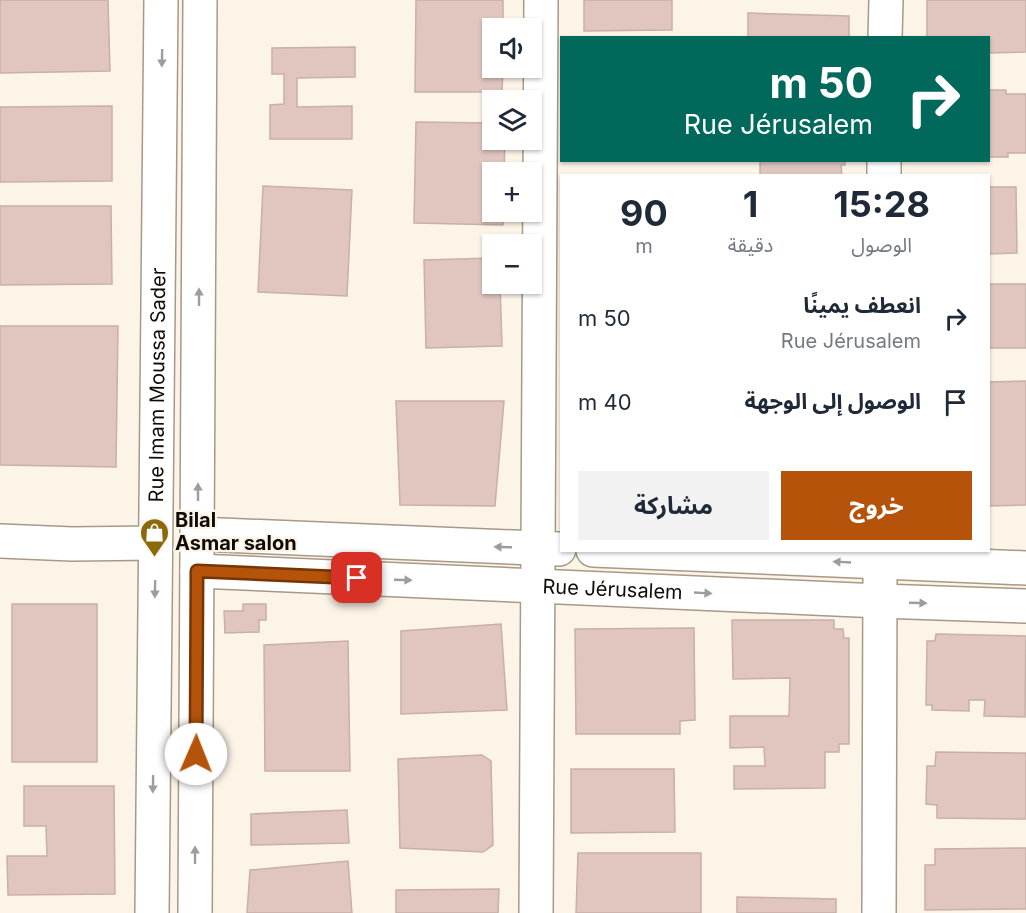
<!DOCTYPE html>
<html lang="ar">
<meta charset="utf-8">
<style>
body{margin:0;font-family:Inter,"Noto Sans Arabic",sans-serif;background:#f2f2f3;color:#1f2937;direction:rtl;height:100vh;display:flex;flex-direction:column;font-size:22px;white-space:nowrap}
*{box-sizing:border-box;margin:0}
p{font-size:20px;color:#747a83}
.icon{flex:none;width:33px;height:33px;fill:none;stroke:currentColor;stroke-width:2;stroke-linecap:round;stroke-linejoin:round}
.map{position:relative;flex:1;overflow:hidden;direction:ltr}
.side{position:absolute;left:560px;top:174px;width:430px;height:378px;display:flex;flex-direction:column;background:#fff;border-radius:0px;box-shadow:0 2px 4px #0004;direction:rtl}
.side>*{flex:none}
.banner{position:absolute;left:560px;top:36px;width:430px;height:126px;border-radius:0px;box-shadow:0 2px 4px #0004;direction:rtl;background:#00695c;color:#fff;overflow:hidden}
.fabs{position:absolute;left:482px;top:18px;display:grid;gap:12px}
.fabs a{display:grid;place-items:center;width:60px;height:60px;border-radius:0px;background:#fff;box-shadow:0 2px 4px #0004;font-size:30px}
.pin{position:absolute;display:grid;place-items:center;width:51px;height:51px;color:#fff;margin:-26px;border-radius:12px;box-shadow:0 3px 9px #0006}
.me{position:absolute;width:66px;margin:-33px;rotate:1deg;stroke-linejoin:round;filter:drop-shadow(0 0 4px #0008)}
.turn{display:flex;align-items:center;gap:21px;height:126px;padding:0 18px;font-size:27px}
.turn .icon{width:78px;height:78px;stroke-width:2.5}
.turn b{display:block;font-size:42px;line-height:51px}
.eta{display:flex;justify-content:space-evenly;align-items:center;height:102px;text-align:center}
.eta b{font-size:36px;font-weight:700;line-height:42px}
.primary-button{display:flex;gap:12px;margin-top:auto;padding:12px 18px}
.primary-button a{flex:1;height:69px;border-radius:0px;background:#b45309;color:#fff;font-size:24px;font-weight:700;line-height:69px;text-align:center}
.primary-button a+a{background:#f2f2f3;color:#1f2937}
ul{padding:0;list-style:none}
li{display:flex;align-items:center;gap:18px;height:84px;padding:0 18px}
li div{flex:1}
li b{display:block;font-size:22px}
li em{font-style:normal}
.map>svg:first-child{display:block}
.building{fill:#e0c6bf;stroke:#c8afa8;stroke-width:1.5}
.lines{fill:none;stroke-linecap:round;stroke-linejoin:round}
.minor-casing{stroke:#a69986;stroke-width:36}
.major-casing{stroke:#a69986;stroke-width:36}
.minor{stroke:#fff;stroke-width:33}
.major{stroke:#fff;stroke-width:33}
.oneway{fill:#9f9d9b}
.route-casing{stroke:#753606;stroke-width:15}
.route{stroke:#b45309;stroke-width:10}
.labels{text-anchor:middle;stroke-width:4.5;stroke-linejoin:round;paint-order:stroke}
.street-label{font-size:20px;fill:#100b05;stroke:#fdf4e8}
.poi-label{font-size:20px;font-weight:bold;fill:#100b05;stroke:#fdf4e8;text-anchor:start}
</style>
<div class="map">
<svg width="1026" height="913" viewBox="0 0 1026 913">
<rect width="100%" height="100%" fill="#fdf4e8"/>
<!-- building -->
<g class="building">
<polygon points="0,0 108,0 110,71 0,73"/>
<polygon points="416,0 503,0 503,28 492,28 492,68 503,68 502,92 415,92"/>
<polygon points="584,0 672,0 672,30 584,31"/>
<polygon points="927,0 1026,0 1026,52 988,53 988,38 927,38"/>
<polygon points="748,13 849,16 849,38 748,38"/>
<polygon points="355,47 355,77 297,78 297,107 352,106 352,139 270,139 270,105 284,104 284,74 272,74 272,48"/>
<polygon points="988,90 1006,90 1006,94 1026,94 1026,153 1008,153 1008,157 988,157"/>
<polygon points="112,106 112,181 0,182 0,107"/>
<polygon points="416,122 492,123 492,140 505,140 504,172 492,172 492,212 504,212 503,225 414,223"/>
<polygon points="760,160 845,160 845,165 841,165 842,176 760,176"/>
<polygon points="263,186 352,190 347,296 258,292"/>
<polygon points="988,187 1016,187 1017,253 988,254"/>
<polygon points="0,206 111,206 112,284 0,285"/>
<polygon points="492,258 492,284 500,284 502,346 426,348 424,260"/>
<rect x="988" y="284" width="38" height="64"/>
<polygon points="0,326 118,326 116,467 0,465"/>
<polygon points="1026,381 1026,505 988,506 988,382"/>
<polygon points="396,401 504,401 495,506 400,505"/>
<rect x="12" y="604" width="85" height="158"/>
<polygon points="243,604 266,604 266,620 259,620 259,632 225,633 224,611 243,611"/>
<polygon points="732,620 834,620 834,629 843,629 844,638 849,638 849,744 839,744 839,752 825,752 825,788 734,789 734,766 765,766 764,747 730,748 730,716 789,716 790,678 733,679"/>
<polygon points="501,624 507,710 401,714 401,631"/>
<polygon points="694,628 695,720 680,721 680,734 576,734 575,629"/>
<polygon points="936,634 1026,636 1025,717 984,716 985,700 969,700 969,711 932,710 932,705 926,705 927,641 935,641"/>
<polygon points="348,641 350,771 265,771 264,645"/>
<polygon points="936,752 1026,753 1026,819 937,818 937,805 926,804 927,766 935,766"/>
<polygon points="482,755 491,761 493,845 483,852 400,848 398,759"/>
<polygon points="571,769 674,769 675,832 571,833"/>
<polygon points="24,786 114,786 115,894 8,895 7,856 47,856 46,826 24,826"/>
<polygon points="347,810 349,843 251,845 251,814"/>
<polygon points="1026,848 1026,909 925,910 925,865 935,865 935,849"/>
<polygon points="578,853 701,853 701,913 576,913"/>
<polygon points="348,861 352,913 247,913 250,870"/>
<polygon points="499,889 498,913 396,913 396,890"/>
<polygon points="737,897 836,899 836,913 737,913"/>
</g>
<g class="lines">
<defs>
<g id="minor">
<polyline points="885,38 886,0"/>
<polyline points="884,176 884,160"/>
<polyline points="198,534 559,549"/>
<polyline points="0,541 72,544 155,543"/>
<polyline points="593,550 1026,568"/>
<path id="s1" d="M197 571 880 601 1026 606"/>
<polyline points="536,913 541,0"/>
<polyline points="879,913 880,579"/>
</g>
<g id="major">
<path id="s2" d="M152 913 161 0"/>
<polyline points="195,913 200,0"/>
</g>
</defs>
<!-- minor casing -->
<use href="#minor" class="minor-casing"/>
<!-- major casing -->
<use href="#major" class="major-casing"/>
<!-- minor -->
<use href="#minor" class="minor"/>
<!-- major -->
<use href="#major" class="major"/>
</g>
<!-- one-way arrows -->
<defs><path id="oneway-solid" d="M-6-.8H1V-3.2L6.5 0L1 3.2V.8H-6Z" transform="scale(1.5)"/></defs>
<g class="oneway">
<use href="#oneway-solid" transform="translate(162 58) rotate(91)"/>
<use href="#oneway-solid" transform="translate(199 297) rotate(-90)"/>
<use href="#oneway-solid" transform="translate(198 492) rotate(-90)"/>
<use href="#oneway-solid" transform="translate(503 547) rotate(-178)"/>
<use href="#oneway-solid" transform="translate(842 562) rotate(-177)"/>
<use href="#oneway-solid" transform="translate(403 580) rotate(2)"/>
<use href="#oneway-solid" transform="translate(155 589) rotate(91)"/>
<use href="#oneway-solid" transform="translate(703 593) rotate(3)"/>
<use href="#oneway-solid" transform="translate(918 603) rotate(2)"/>
<use href="#oneway-solid" transform="translate(153 784) rotate(91)"/>
<use href="#oneway-solid" transform="translate(195 855) rotate(-90)"/>
</g>
<g class="lines">
<defs>
<polyline id="route" points="196,754 197,571 357,578"/>
</defs>
<!-- route casing -->
<use href="#route" class="route-casing"/>
<!-- route -->
<use href="#route" class="route"/>
</g>
<!-- icons -->
<defs>
<symbol id="shop-pin" viewBox="-11 -11 22 30"><path d="M0 17L-7.5 6A9.5 9.5 0 1 1 7.5 6Z" fill="#8c6a0b" stroke="#fdf4e8"/><path d="M-5-2.5h2.3a2.7 3.5 0 0 1 5.4 0H5L5.5 6h-11ZM-1.5-2.5h3a1.5 2.3 0 0 0-3 0Z" fill="#fff"/></symbol>
</defs>
<g fill-rule="evenodd">
<use href="#shop-pin" x="138" y="516" width="33" height="45"/>
</g>
<g class="labels">
<!-- street labels -->
<g class="street-label">
<text dy="7" stroke="none"><textPath href="#s2" startOffset="528">Rue Imam Moussa Sader</textPath></text>
<text dy="7" stroke="none"><textPath href="#s1" startOffset="416">Rue Jérusalem</textPath></text>
</g>
<!-- poi labels -->
<g class="poi-label">
<text x="175" y="527">Bilal<tspan x="175" dy="23">Asmar salon</tspan></text>
</g>
</g>
</svg>
<div class="fabs">
<a><svg class="icon" aria-label="sound" viewBox="0 0 24 24"><path d="M4 9h4l5-4v14l-5-4H4zM17 9q2 3 0 6"/></svg></a>
<a><svg class="icon" aria-label="layers" viewBox="0 0 24 24"><path d="M12 4l9 5-9 5-9-5zM3 14l9 5 9-5"/></svg></a>
<a>+</a>
<a>−</a>
</div>
<div class="pin" style="left:357px;top:578px;background:#d93025"><svg class="icon" aria-label="arrive" viewBox="0 0 24 24"><path d="M6 21V4h12l-3 4 3 4H6"/></svg></div>
<svg class="me" style="left:196px;top:754px" viewBox="-20 -20 40 40"><circle r="19" fill="#fff"/><path d="M0-13L10 11 0 6-10 11z" fill="#b45309"/></svg>
<div class="banner">
<div class="turn"><svg class="icon" aria-label="right" viewBox="0 0 24 24"><path d="M7 20v-9h11M14 6l5 5-5 5"/></svg><div><b>50 m</b>Rue Jérusalem</div></div>
</div>
<section class="side">
<div class="eta">
<div><b>15:28</b><p>الوصول</p></div>
<div><b>1</b><p>دقيقة</p></div>
<div><b>90</b><p>m</p></div>
</div>
<ul>
<li><svg class="icon" aria-label="right" viewBox="0 0 24 24"><path d="M7 20v-9h11M14 6l5 5-5 5"/></svg><div><b>انعطف يمينًا</b><p>Rue Jérusalem</p></div><em>50 m</em></li>
<li><svg class="icon" aria-label="arrive" viewBox="0 0 24 24"><path d="M6 21V4h12l-3 4 3 4H6"/></svg><div><b>الوصول إلى الوجهة</b></div><em>40 m</em></li>
</ul>
<div class="primary-button"><a>خروج</a><a>مشاركة</a></div>
</section>
</div>
